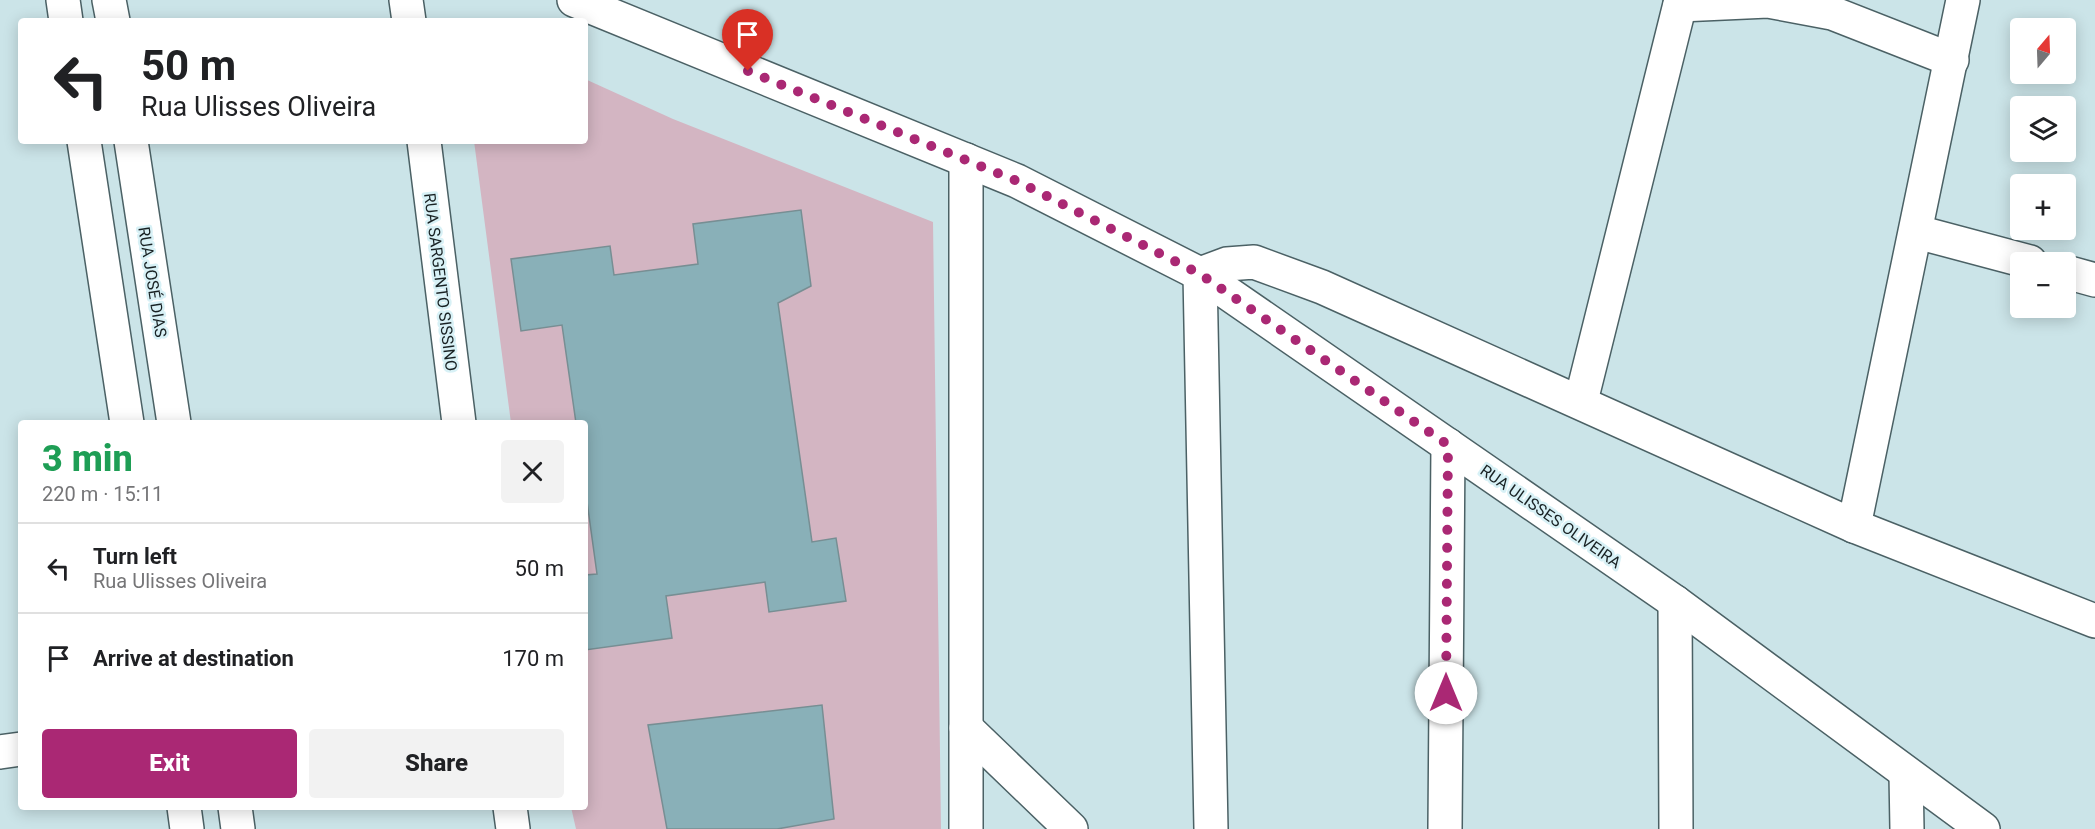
<!DOCTYPE html>
<meta charset="utf-8">
<style>
body{margin:0;font-family:Roboto,sans-serif;background:#f2f2f2;color:#202124;height:100vh;display:flex;flex-direction:column;font-size:22px;white-space:nowrap}
*{box-sizing:border-box;margin:0}
p{font-size:20px;color:#757577}
.icon{flex:none;width:33px;height:33px;fill:none;stroke:currentColor;stroke-width:2;stroke-linecap:round;stroke-linejoin:round}
.map{position:relative;flex:1;overflow:hidden}
.details{position:absolute;left:18px;top:420px;width:570px;height:390px;display:flex;flex-direction:column;background:#fff;border-radius:6px;box-shadow:0 3px 15px #0003}
.details>*{flex:none}
.hud{position:absolute;left:18px;top:18px;width:570px;height:126px;border-radius:6px;box-shadow:0 3px 15px #0003;background:#fff;color:#202124;overflow:hidden}
.needle{width:39px;rotate:19deg}
.controls{position:absolute;left:2010px;top:18px;display:grid;gap:12px}
.controls a{display:grid;place-items:center;width:66px;height:66px;border-radius:6px;background:#fff;box-shadow:0 3px 15px #0003;font-size:30px}
.pin{position:absolute;display:grid;place-items:center;width:51px;height:51px;color:#fff;margin:-62px -26px;border-radius:50% 50% 50% 0;rotate:-45deg;box-shadow:0 0 6px #0007}
.pin .icon{rotate:45deg}
.me{position:absolute;width:66px;margin:-33px;rotate:0deg;stroke-linejoin:round;filter:drop-shadow(0 0 4px #0008)}
.turn{display:flex;align-items:center;gap:21px;height:126px;padding:0 24px;font-size:27px}
.turn .icon{width:78px;height:78px;stroke-width:2.5}
.turn b{display:block;font-size:42px;line-height:51px}
.round{display:grid;place-items:center;flex:none;width:63px;height:63px;border-radius:6px;background:#f2f2f2}
.overview{display:flex;align-items:center;justify-content:space-between;height:102px;padding:0 24px}
h1{font-size:36px;font-weight:800;line-height:45px;color:#1e9e55}
.cta{display:flex;gap:12px;margin-top:auto;padding:12px 24px}
.cta a{flex:1;height:69px;border-radius:6px;background:#aa2874;color:#fff;font-size:24px;font-weight:800;line-height:69px;text-align:center}
.cta a+a{background:#f2f2f2;color:#202124}
ul{padding:0;list-style:none}
li{display:flex;align-items:center;gap:18px;height:90px;padding:0 24px;border-top:2px solid #e0e0e0}
li div{flex:1}
li b{display:block;font-size:22px}
li em{font-style:normal}
.map>svg:first-child{display:block}
.green{fill:#d3b5c2}
.building{fill:#89b0b8;stroke:#778e93;stroke-width:1.5}
.lines{fill:none;stroke-linecap:round;stroke-linejoin:round}
.minor-casing{stroke:#4b6165;stroke-width:36}
.major-casing{stroke:#4b6165;stroke-width:36}
.minor{stroke:#fff;stroke-width:33}
.major{stroke:#fff;stroke-width:33}
.route{stroke:#aa2874;stroke-width:10;stroke-dasharray:0 18}
.labels{text-anchor:middle;stroke-width:5;stroke-linejoin:round;paint-order:stroke}
.street-label{font-size:16px;fill:#182123;stroke:#d8f1f6}
</style>
<div class="map">
<svg width="2095" height="829" viewBox="0 0 2095 829">
<rect width="100%" height="100%" fill="#cbe4e8"/>
<!-- green -->
<polygon class="green" points="585,79 673,119 933,222 941,829 576,829 571,807 585,807 585,423 511,423 474,141 585,141"/>
<!-- building -->
<g class="building">
<polygon points="801,210 811,286 778,303 812,542 836,538 846,601 769,612 765,582 666,596 672,638 585,650 585,575 597,574 585,487 585,423 576,423 562,325 521,331 511,259 610,246 614,275 698,264 693,224"/>
<polygon points="822,705 834,819 777,829 667,829 648,725"/>
</g>
<g class="lines">
<defs>
<g id="minor">
<polyline points="63,0 66,21"/>
<polyline points="109,0 113,21"/>
<polyline points="406,0 409,21"/>
<polyline points="1680,5 1768,1 1832,13 1952,60"/>
<polyline points="84,141 127,423"/>
<polyline points="131,141 174,423"/>
<polyline points="424,141 459,423"/>
<polyline points="966,160 966,829"/>
<polyline points="1917,232 2030,262"/>
<polyline points="2066,272 2095,280"/>
<polyline points="1581,401 1681,0"/>
<polyline points="1854,526 1963,0"/>
<polyline points="1675,602 1676,829"/>
<polyline points="966,728 1071,829"/>
<polyline points="0,752 21,749"/>
<polyline points="1906,774 1907,829"/>
<polyline points="184,807 187,829"/>
<polyline points="235,807 238,829"/>
<polyline points="510,807 513,829"/>
<polyline points="1211,829 1200,274 1227,264 1254,262 1322,287 1854,526 2095,621"/>
<polyline points="1445,829 1448,445"/>
</g>
<polyline id="major" points="574,0 1017,181 1200,274 1675,602 1983,829"/>
</defs>
<!-- minor casing -->
<use href="#minor" class="minor-casing"/>
<!-- major casing -->
<use href="#major" class="major-casing"/>
<!-- minor -->
<use href="#minor" class="minor"/>
<!-- major -->
<use href="#major" class="major"/>
</g>
<g class="lines">
<!-- route -->
<polyline class="route" points="748,71 1017,181 1200,274 1448,445 1446,693"/>
</g>
<g class="labels">
<!-- street labels -->
<g class="street-label">
<text transform="translate(153 282) rotate(81)" y="6">RUA JOSÉ DIAS</text>
<text transform="translate(441 282) rotate(83)" y="6">RUA SARGENTO SISSINO</text>
<text transform="translate(1551 516) rotate(35)" y="6">RUA ULISSES OLIVEIRA</text>
</g>
</g>
</svg>
<div class="controls">
<a><svg class="needle" viewBox="-14 -14 28 28"><path d="M0-13l5 13h-10z" fill="#e53935"/><path d="M0 13l5-13h-10z" fill="#757577"/></svg></a>
<a><svg class="icon" aria-label="layers" viewBox="0 0 24 24"><path d="M12 4l9 5-9 5-9-5zM3 14l9 5 9-5"/></svg></a>
<a>+</a>
<a>−</a>
</div>
<div class="pin" style="left:748px;top:71px;background:#d93025"><svg class="icon" aria-label="arrive" viewBox="0 0 24 24"><path d="M6 21V4h12l-3 4 3 4H6"/></svg></div>
<svg class="me" style="left:1446px;top:693px" viewBox="-20 -20 40 40"><circle r="19" fill="#fff"/><path d="M0-13L10 11 0 6-10 11z" fill="#aa2874"/></svg>
<div class="hud">
<div class="turn"><svg class="icon" aria-label="left" viewBox="0 0 24 24"><path d="M17 20v-9H6M10 6l-5 5 5 5"/></svg><div><b>50 m</b>Rua Ulisses Oliveira</div></div>
</div>
<section class="details">
<div class="overview"><div><h1>3 min</h1><p>220 m · 15:11</p></div><a class="round"><svg class="icon" aria-label="close" viewBox="0 0 24 24"><path d="M6 6l12 12M18 6L6 18"/></svg></a></div>
<ul>
<li><svg class="icon" aria-label="left" viewBox="0 0 24 24"><path d="M17 20v-9H6M10 6l-5 5 5 5"/></svg><div><b>Turn left</b><p>Rua Ulisses Oliveira</p></div><em>50 m</em></li>
<li><svg class="icon" aria-label="arrive" viewBox="0 0 24 24"><path d="M6 21V4h12l-3 4 3 4H6"/></svg><div><b>Arrive at destination</b></div><em>170 m</em></li>
</ul>
<div class="cta"><a>Exit</a><a>Share</a></div>
</section>
</div>
